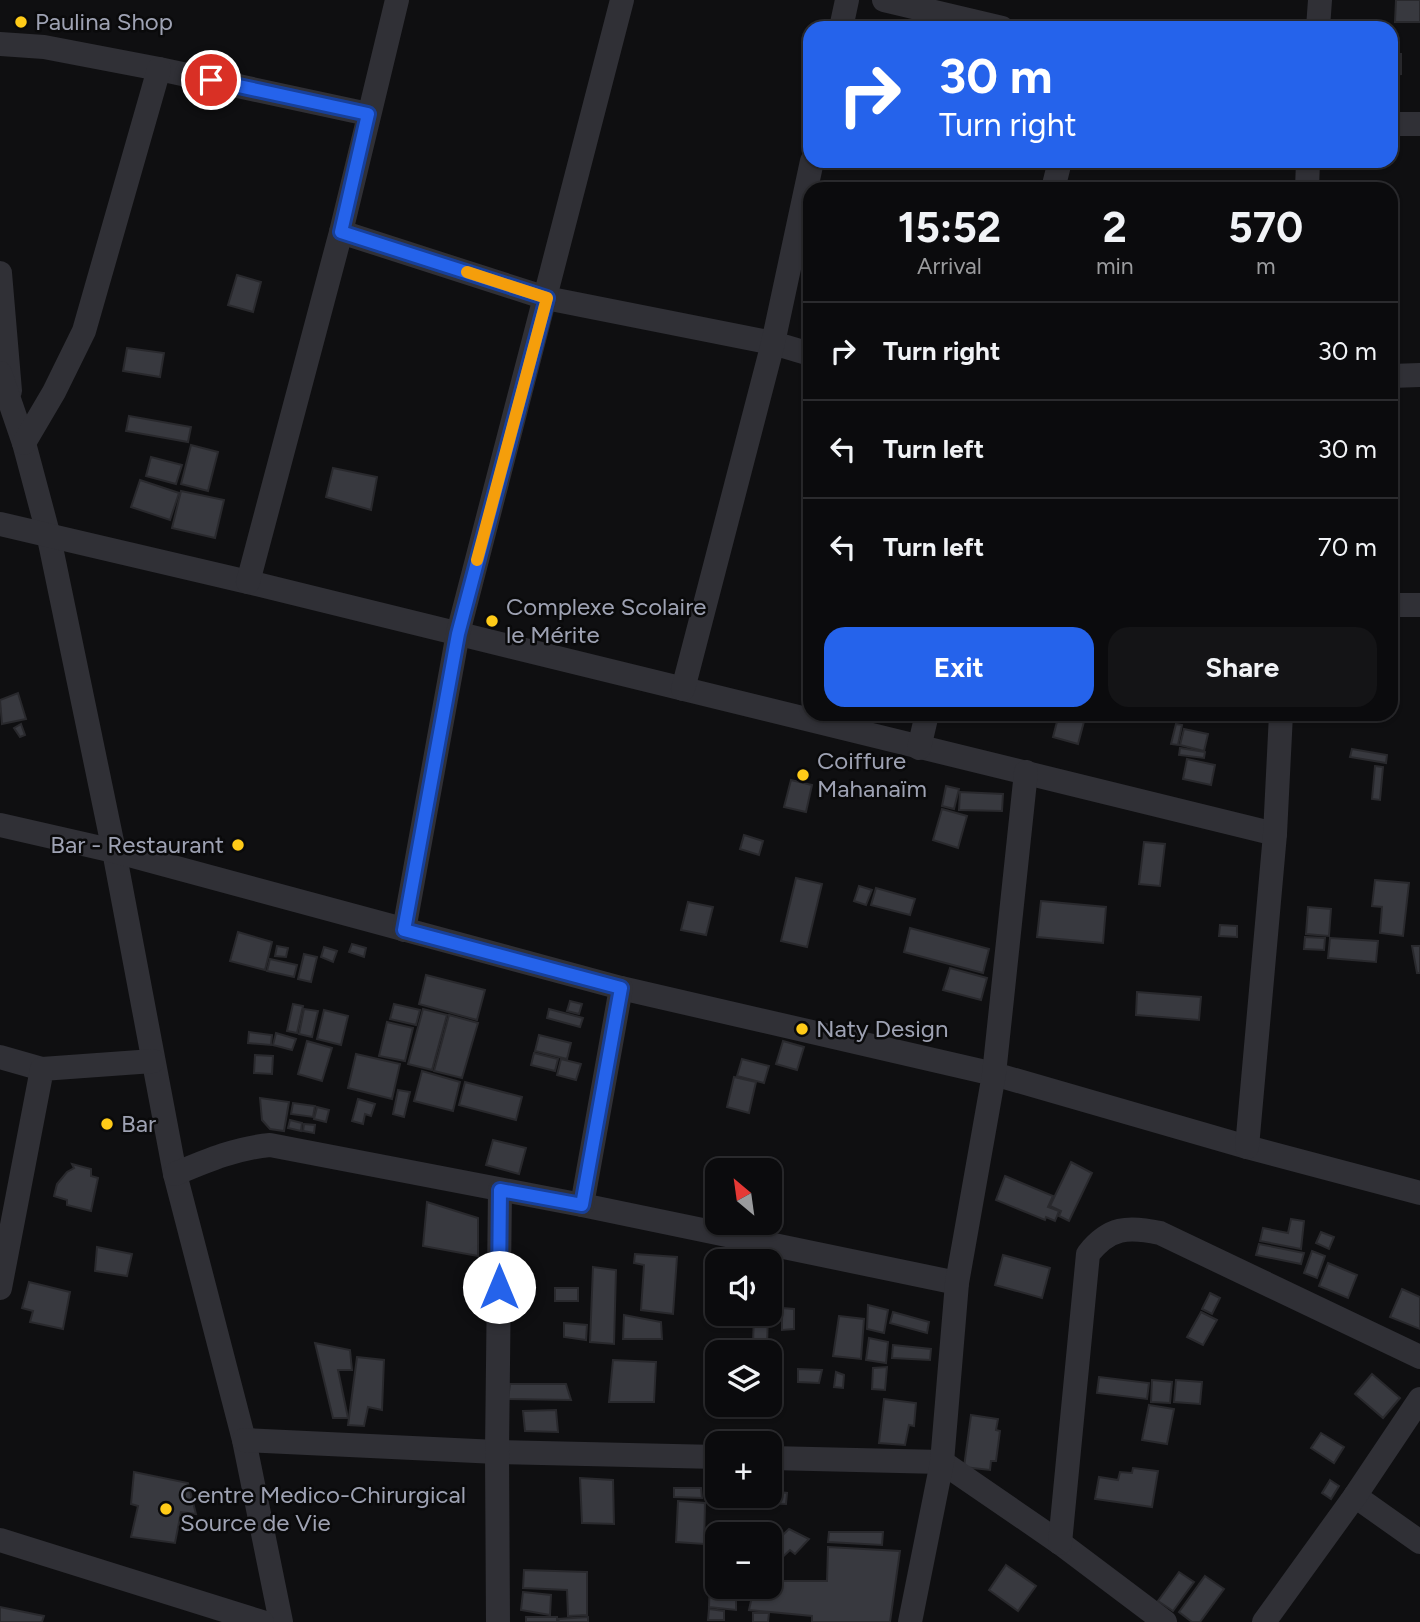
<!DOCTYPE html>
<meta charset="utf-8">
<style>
body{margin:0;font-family:Figtree,sans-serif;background:#141416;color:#f1f3f6;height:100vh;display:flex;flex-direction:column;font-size:26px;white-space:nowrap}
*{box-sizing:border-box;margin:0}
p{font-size:23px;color:#9a9b9d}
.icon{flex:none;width:38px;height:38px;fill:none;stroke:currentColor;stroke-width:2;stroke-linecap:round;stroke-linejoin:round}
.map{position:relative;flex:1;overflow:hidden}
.drawer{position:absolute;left:803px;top:182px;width:595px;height:539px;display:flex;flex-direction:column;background:#0b0b0d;border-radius:21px;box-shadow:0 2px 5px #0004,0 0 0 2px #2b2b2e}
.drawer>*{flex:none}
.guide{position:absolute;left:803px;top:21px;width:595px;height:147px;border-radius:21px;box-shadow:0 2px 5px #0004,0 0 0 2px #2b2b2e;background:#2563eb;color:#fff;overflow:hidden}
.needle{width:46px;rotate:331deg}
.tools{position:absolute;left:705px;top:1158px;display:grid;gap:14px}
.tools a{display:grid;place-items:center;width:77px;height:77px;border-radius:14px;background:#0b0b0d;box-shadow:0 2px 5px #0004,0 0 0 2px #2b2b2e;font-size:35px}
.pin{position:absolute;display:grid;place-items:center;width:60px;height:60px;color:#fff;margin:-30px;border:4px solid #fff;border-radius:50%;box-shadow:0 2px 7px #0007}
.me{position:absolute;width:77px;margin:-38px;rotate:0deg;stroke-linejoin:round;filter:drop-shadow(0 0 5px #0008)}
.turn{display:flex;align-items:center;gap:24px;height:147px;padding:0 21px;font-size:32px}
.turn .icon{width:91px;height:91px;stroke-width:2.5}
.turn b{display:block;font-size:49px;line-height:60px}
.eta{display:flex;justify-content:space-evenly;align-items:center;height:119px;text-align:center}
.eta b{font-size:42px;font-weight:700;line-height:49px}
.action{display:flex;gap:14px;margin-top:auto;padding:14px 21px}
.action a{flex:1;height:80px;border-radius:21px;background:#2563eb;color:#fff;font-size:28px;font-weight:700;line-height:80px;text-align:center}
.action a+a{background:#141416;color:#f1f3f6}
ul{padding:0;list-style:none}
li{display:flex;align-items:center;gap:21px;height:98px;padding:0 21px;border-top:2px solid #2b2b2e}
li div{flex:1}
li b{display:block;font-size:26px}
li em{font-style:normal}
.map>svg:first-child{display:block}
.building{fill:#38393f;stroke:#29292d;stroke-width:2}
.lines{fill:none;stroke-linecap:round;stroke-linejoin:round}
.minor{stroke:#303036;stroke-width:24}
.route-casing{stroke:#184099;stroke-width:18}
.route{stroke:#2563eb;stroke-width:12}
.slow{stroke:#f59e0b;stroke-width:12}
.poi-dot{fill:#ffcb18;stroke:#0a0a0b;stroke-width:2.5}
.labels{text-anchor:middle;stroke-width:5;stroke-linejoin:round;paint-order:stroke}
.poi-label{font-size:24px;fill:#9ea2b3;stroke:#0a0a0b;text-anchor:start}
</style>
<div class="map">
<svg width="1420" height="1622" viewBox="0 0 1420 1622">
<rect width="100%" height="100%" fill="#0f0f11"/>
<!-- building -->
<g class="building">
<polygon points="1396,0 1420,0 1420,22 1395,22"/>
<polygon points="1391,54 1401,54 1401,74 1391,75"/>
<polygon points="237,275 261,282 253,312 228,305"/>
<polygon points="127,348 164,353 160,377 123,371"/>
<polygon points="129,416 191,427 188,442 126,431"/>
<polygon points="191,445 218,452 208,491 181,484"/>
<polygon points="151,457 182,465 176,484 146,476"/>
<polygon points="333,468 377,477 371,510 326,497"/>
<polygon points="140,480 179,493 170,520 131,507"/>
<polygon points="181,491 224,500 215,538 172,528"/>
<polygon points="18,693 26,719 2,724 0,700"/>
<polygon points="1059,714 1086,714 1078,744 1053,737"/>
<polygon points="21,724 25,735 20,737 14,728"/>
<polygon points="1176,724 1182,725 1178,745 1171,744"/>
<polygon points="1184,729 1208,734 1204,751 1180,745"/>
<polygon points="1180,748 1205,752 1204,758 1179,755"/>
<polygon points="1352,749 1387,755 1386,763 1350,757"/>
<polygon points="1187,759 1215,765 1211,785 1183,779"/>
<polygon points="1375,766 1383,767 1380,800 1372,799"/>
<polygon points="791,780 812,785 806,812 784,807"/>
<polygon points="946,786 959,789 954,809 942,806"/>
<polygon points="960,792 1003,794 1002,811 959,810"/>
<polygon points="942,809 967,816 958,848 933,840"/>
<polygon points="744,835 763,841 759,855 740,849"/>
<polygon points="1144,842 1165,844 1160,886 1139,884"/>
<polygon points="796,878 822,884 807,947 781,941"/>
<polygon points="1375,880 1409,883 1403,936 1380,933 1382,907 1372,906"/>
<polygon points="859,886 872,890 866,905 854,901"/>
<polygon points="876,888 915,899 910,915 871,905"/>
<polygon points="1041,901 1106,907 1103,943 1037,937"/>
<polygon points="688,902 713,907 706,935 681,930"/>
<polygon points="1308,907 1331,909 1329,936 1306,934"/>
<polygon points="1220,925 1237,926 1237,937 1219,936"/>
<polygon points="910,928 989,949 983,973 904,952"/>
<polygon points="238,932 272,942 265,970 230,961"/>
<polygon points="1305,937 1325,938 1324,950 1304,949"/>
<polygon points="1330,938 1378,941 1376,962 1328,958"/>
<polygon points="352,944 366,948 364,957 349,952"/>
<polygon points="277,946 288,948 286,957 275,956"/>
<polygon points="1412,946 1420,946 1420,973 1417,973"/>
<polygon points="324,947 337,951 333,962 321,957"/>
<polygon points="304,954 317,957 311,982 298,979"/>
<polygon points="270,959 297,965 294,977 267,971"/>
<polygon points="950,968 987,978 981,1000 943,990"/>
<polygon points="426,975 485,990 477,1020 419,1004"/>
<polygon points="1137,992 1201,997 1199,1020 1136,1015"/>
<polygon points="570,1001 582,1004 579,1014 567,1011"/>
<polygon points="293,1004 303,1006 297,1033 287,1031"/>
<polygon points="394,1004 420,1010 416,1025 390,1019"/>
<polygon points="304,1009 318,1011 312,1037 299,1034"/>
<polygon points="423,1009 447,1015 432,1070 408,1064"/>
<polygon points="549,1009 583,1018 580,1027 547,1018"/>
<polygon points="324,1010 348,1016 341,1045 317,1039"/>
<polygon points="449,1015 478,1023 462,1078 434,1071"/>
<polygon points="387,1022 413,1028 405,1061 379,1056"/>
<polygon points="249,1032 272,1035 271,1045 248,1043"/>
<polygon points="276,1033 296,1039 292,1050 273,1045"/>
<polygon points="539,1035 571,1043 567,1059 535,1051"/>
<polygon points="307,1041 332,1048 322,1081 298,1074"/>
<polygon points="783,1041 804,1047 797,1070 776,1064"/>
<polygon points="534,1053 558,1059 555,1071 531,1065"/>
<polygon points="356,1054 400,1064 392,1099 348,1088"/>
<polygon points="255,1055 273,1056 272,1074 254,1073"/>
<polygon points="561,1059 581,1064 576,1080 557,1075"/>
<polygon points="742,1059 769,1066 764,1083 737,1076"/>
<polygon points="422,1071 460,1082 453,1111 414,1101"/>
<polygon points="734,1077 756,1082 749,1113 727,1107"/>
<polygon points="465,1082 522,1097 516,1120 459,1105"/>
<polygon points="398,1090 410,1092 404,1117 393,1114"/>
<polygon points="260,1098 289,1102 284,1131 270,1129 262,1120"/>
<polygon points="358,1099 375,1104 371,1116 365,1114 363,1124 352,1121"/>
<polygon points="293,1103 315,1106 313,1117 291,1114"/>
<polygon points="317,1107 329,1110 326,1122 314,1119"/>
<polygon points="290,1120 302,1123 301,1131 288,1128"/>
<polygon points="304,1124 315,1125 314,1133 303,1131"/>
<polygon points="493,1140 526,1148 519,1174 486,1165"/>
<polygon points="1071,1162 1092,1173 1069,1221 1059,1216 1061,1211 1050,1206"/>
<polygon points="72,1164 91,1169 91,1176 98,1178 91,1211 67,1205 67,1200 54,1196 57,1184 67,1172 74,1168"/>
<polygon points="1005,1176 1053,1196 1048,1207 1059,1211 1055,1221 1046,1217 1045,1220 996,1200"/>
<polygon points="427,1202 478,1218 478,1256 423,1246"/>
<polygon points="1291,1219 1304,1221 1301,1249 1260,1241 1263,1228 1288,1233"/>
<polygon points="1321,1232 1334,1237 1329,1249 1316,1243"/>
<polygon points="1259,1244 1304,1253 1301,1264 1256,1255"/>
<polygon points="97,1247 132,1254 127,1276 95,1271"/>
<polygon points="1312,1251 1325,1256 1317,1278 1304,1273"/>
<polygon points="635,1254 677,1257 673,1314 641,1310 644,1265 634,1263"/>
<polygon points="1003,1255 1050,1268 1042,1298 995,1285"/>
<polygon points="1328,1263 1357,1275 1348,1298 1319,1286"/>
<polygon points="593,1267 616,1270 614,1344 590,1342"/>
<polygon points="29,1282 70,1292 63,1329 30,1322 33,1311 22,1308"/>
<rect x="555" y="1288" width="23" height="13"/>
<polygon points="1402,1289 1420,1297 1420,1329 1390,1317"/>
<polygon points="1210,1293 1220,1298 1212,1314 1202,1309"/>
<polygon points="868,1305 888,1310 884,1333 867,1329"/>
<polygon points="782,1308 794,1309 794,1329 782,1330"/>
<polygon points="893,1312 929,1322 927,1333 890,1323"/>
<polygon points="1201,1312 1217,1320 1203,1345 1187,1337"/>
<polygon points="754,1314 768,1314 767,1346 753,1344"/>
<polygon points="624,1315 661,1322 662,1339 623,1339"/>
<polygon points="839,1316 864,1319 861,1359 833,1356"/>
<polygon points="564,1323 587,1325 586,1340 564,1337"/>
<polygon points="869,1338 888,1342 886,1363 866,1360"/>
<polygon points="315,1343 350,1350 352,1370 338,1370 348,1418 333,1418"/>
<polygon points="893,1345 931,1349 930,1360 892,1358"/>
<polygon points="718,1356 718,1391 712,1391"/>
<polygon points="357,1357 384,1360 382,1410 368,1407 364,1426 348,1425"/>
<polygon points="613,1360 656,1362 654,1402 609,1402"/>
<polygon points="887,1367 885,1390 872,1389 873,1368"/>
<polygon points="798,1369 822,1370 819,1383 798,1382"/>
<polygon points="836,1372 844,1375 843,1388 834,1387"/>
<polygon points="1372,1374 1400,1398 1383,1418 1355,1394"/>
<polygon points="1099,1377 1149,1383 1147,1399 1097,1393"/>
<polygon points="1152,1380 1172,1382 1170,1403 1151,1402"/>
<polygon points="1176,1380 1202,1382 1200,1404 1174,1402"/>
<polygon points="510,1384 566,1384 571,1400 508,1399"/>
<polygon points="884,1399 916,1403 914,1426 909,1425 905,1445 879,1443"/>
<polygon points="1149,1405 1174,1409 1167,1444 1142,1440"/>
<polygon points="556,1410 558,1432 525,1431 523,1411"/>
<polygon points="971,1415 998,1419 996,1430 1000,1431 996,1461 991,1461 990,1470 964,1467"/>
<polygon points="1321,1433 1344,1447 1334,1463 1311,1448"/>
<polygon points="1133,1468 1158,1471 1152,1507 1095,1499 1099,1477 1118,1480 1120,1472 1132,1473"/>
<polygon points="134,1472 188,1483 196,1514 181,1512 175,1543 131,1537 138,1506 131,1504"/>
<polygon points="580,1478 613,1480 614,1524 582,1523"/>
<polygon points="1330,1480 1339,1486 1331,1499 1322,1493"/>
<polygon points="674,1488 701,1488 702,1498 674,1497"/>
<polygon points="714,1488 718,1488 718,1496 725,1496 725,1504 712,1504"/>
<polygon points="770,1491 787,1493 786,1504 762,1503 763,1496 770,1496"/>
<polygon points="678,1501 705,1503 704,1544 676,1542"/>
<polygon points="789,1529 809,1539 795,1554 790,1550 775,1564 770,1559 770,1547"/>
<polygon points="829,1532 883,1532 882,1545 828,1542"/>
<polygon points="828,1547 900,1551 890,1622 812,1622 812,1616 749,1610 754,1587 770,1587 770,1581 827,1581"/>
<polygon points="1006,1565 1036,1586 1018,1611 989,1590"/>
<polygon points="524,1570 587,1572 587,1615 568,1616 567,1590 523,1588"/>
<polygon points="1179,1572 1194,1582 1173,1611 1158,1601"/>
<polygon points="1205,1576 1224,1589 1200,1622 1192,1622 1179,1612"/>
<polygon points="710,1580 718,1581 718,1587 736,1587 736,1610 709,1607"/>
<polygon points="523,1592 551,1595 550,1615 521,1610"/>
<polygon points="0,1607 44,1616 42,1622 0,1622"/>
<polygon points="709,1609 724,1611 724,1620 708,1620"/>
<polygon points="753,1613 769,1613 768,1622 753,1622"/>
<rect x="526" y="1617" width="31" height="5"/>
<polygon points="588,1617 588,1622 559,1622 558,1619"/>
</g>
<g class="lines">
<!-- minor -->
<g class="minor">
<polyline points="884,0 1002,28"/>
<polyline points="841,28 847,0"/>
<polyline points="1318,28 1320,0"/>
<polyline points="0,44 44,47 159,69 368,114"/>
<polyline points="1391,124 1420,124"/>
<polyline points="1053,189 1060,161"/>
<polyline points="1307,189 1308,161"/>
<polyline points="341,232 546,298 773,343 810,354"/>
<polyline points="0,273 10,391"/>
<polyline points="0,373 24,443 48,533 114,851 175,1174 244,1440 281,1622"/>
<polyline points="1391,376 1420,375"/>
<polyline points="24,443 54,392 84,331 159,69"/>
<polyline points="0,524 248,582 1275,834"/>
<polyline points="248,582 341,232 397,0"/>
<polyline points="1391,605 1420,605"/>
<polyline points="683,689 773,343 812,161"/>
<polyline points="919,748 927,714"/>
<polyline points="0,825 114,851 621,988 994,1074 1247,1147 1420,1193"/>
<polyline points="404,930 458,633 622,0"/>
<polyline points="0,1057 42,1069"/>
<polyline points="1247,1147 1275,834 1281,714"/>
<path d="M175 1174C206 1161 236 1148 270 1145L582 1205 957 1283"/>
<polyline points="582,1205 621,988"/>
<polyline points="0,1288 42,1069 153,1061"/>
<polyline points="244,1440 497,1452 718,1457"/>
<polyline points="770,1458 942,1462 1060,1543 1165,1622"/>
<polyline points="1355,1496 1420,1542"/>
<polyline points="0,1540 262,1622"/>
<path d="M1060 1543 1088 1254C1109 1227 1128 1226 1160 1233L1420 1357"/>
<polyline points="498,1622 497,1452 500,1190"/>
<polyline points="910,1622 942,1462 957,1283 994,1074 1026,772"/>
<polyline points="1264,1622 1355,1496 1420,1399"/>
</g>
</g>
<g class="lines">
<defs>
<polyline id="route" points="211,80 368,114 341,232 547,298 458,634 404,930 621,988 582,1205 500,1190 499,1287"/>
</defs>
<!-- route casing -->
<use href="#route" class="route-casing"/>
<!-- route -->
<use href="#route" class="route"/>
<!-- slow -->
<polyline class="slow" points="467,272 547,298 477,560"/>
</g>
<!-- markers -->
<g class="poi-dot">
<circle cx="21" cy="22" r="7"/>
<circle cx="492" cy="621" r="7"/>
<circle cx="803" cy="775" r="7"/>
<circle cx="238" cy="845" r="7"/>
<circle cx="802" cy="1029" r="7"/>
<circle cx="107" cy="1124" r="7"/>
<circle cx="166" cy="1509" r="7"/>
</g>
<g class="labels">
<!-- poi labels -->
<g class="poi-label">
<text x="35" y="30">Paulina Shop</text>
<text x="506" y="615">Complexe Scolaire<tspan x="506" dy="28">le Mérite</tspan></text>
<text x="817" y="769">Coiffure<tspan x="817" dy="28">Mahanaïm</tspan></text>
<text x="224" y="853" text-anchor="end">Bar - Restaurant</text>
<text x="816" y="1037">Naty Design</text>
<text x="121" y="1132">Bar</text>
<text x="180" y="1503">Centre Medico-Chirurgical<tspan x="180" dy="28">Source de Vie</tspan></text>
</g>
</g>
</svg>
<div class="tools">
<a><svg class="needle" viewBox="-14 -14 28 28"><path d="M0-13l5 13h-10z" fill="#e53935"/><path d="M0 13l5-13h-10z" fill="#9a9b9d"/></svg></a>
<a><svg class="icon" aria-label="sound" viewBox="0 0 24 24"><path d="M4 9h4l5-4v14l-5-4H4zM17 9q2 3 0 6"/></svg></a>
<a><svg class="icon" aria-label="layers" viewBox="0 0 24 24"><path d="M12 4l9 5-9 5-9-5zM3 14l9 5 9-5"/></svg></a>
<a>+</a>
<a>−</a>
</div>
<div class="pin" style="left:211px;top:80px;background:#d93025"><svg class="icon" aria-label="arrive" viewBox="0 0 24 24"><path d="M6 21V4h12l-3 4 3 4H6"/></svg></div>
<svg class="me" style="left:499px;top:1287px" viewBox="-20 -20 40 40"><circle r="19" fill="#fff"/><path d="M0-13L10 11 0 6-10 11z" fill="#2563eb"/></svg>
<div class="guide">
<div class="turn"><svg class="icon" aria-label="right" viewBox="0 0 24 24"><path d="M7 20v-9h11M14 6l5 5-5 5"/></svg><div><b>30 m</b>Turn right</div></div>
</div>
<section class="drawer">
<div class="eta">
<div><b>15:52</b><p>Arrival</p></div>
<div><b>2</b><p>min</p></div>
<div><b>570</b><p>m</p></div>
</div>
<ul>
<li><svg class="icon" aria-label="right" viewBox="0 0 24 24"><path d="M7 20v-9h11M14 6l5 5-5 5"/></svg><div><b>Turn right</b></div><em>30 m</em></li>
<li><svg class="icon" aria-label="left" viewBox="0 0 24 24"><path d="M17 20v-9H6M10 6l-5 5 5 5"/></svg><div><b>Turn left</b></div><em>30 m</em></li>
<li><svg class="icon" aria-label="left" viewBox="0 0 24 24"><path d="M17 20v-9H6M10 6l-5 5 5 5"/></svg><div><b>Turn left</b></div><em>70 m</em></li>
</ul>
<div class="action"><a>Exit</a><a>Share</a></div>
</section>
</div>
